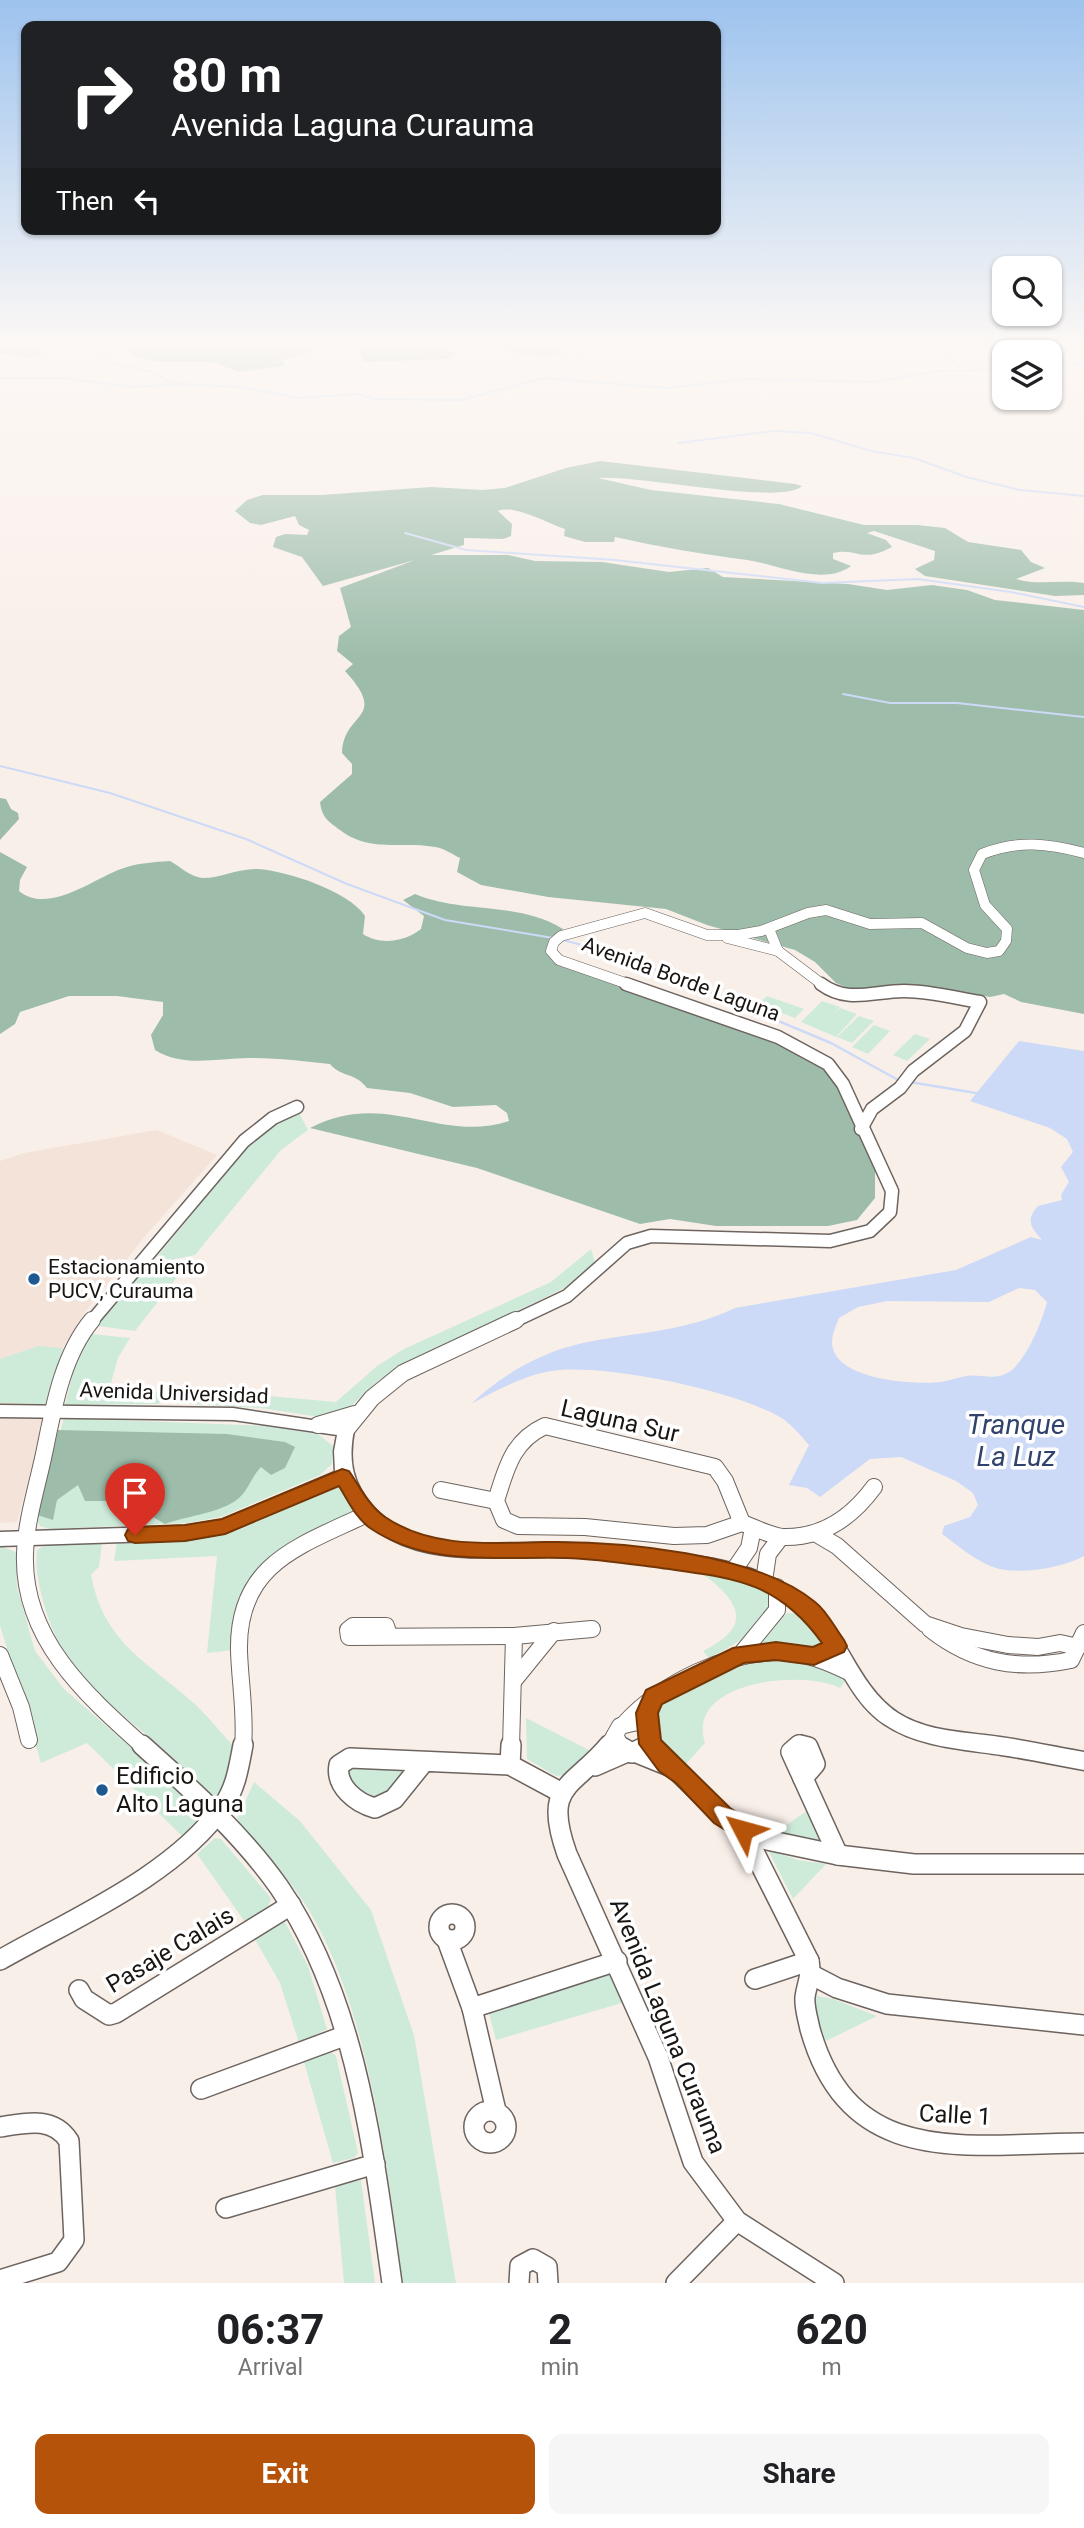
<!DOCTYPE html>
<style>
body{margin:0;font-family:Roboto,sans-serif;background:#f6f6f6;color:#202124;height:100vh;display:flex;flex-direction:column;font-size:26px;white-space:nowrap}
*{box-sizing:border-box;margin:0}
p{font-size:23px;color:#757577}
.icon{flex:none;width:38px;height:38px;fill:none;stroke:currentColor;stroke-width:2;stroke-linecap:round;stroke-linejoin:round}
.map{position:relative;height:2283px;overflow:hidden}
.details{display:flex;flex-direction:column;background:#fff;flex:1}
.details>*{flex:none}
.hud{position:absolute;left:21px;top:21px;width:700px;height:214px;border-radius:14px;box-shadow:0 2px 5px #0004;background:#202124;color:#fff;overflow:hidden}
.buttons{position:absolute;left:992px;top:256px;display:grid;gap:14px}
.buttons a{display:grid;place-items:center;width:70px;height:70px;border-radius:14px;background:#fff;box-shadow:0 2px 5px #0004;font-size:35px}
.pin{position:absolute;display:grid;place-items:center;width:60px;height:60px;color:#fff;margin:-72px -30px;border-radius:50% 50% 50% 0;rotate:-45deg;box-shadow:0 0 7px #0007}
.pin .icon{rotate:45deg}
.me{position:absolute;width:77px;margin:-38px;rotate:309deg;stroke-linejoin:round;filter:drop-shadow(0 0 5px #0008)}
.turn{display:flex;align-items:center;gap:24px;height:147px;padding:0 35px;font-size:32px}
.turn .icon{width:91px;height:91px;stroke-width:2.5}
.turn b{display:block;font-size:49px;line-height:60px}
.then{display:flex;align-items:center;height:66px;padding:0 35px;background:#0003;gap:14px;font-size:26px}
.eta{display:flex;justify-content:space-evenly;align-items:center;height:119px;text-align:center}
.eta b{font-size:42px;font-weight:700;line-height:49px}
.action{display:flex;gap:14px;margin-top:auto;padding:14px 35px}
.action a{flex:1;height:80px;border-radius:14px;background:#b45309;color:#fff;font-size:28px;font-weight:700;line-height:80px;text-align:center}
.action a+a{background:#f6f6f6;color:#202124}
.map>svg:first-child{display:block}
.built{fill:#f4e3d8}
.green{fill:#ceebda}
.forest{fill:#9dbdaa}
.water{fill:#ccdaf7;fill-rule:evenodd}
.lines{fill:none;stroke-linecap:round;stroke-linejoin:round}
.stream-far1{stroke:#ccdaf7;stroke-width:2}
.stream{stroke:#ccdaf7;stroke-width:2.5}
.minor-far3-casing{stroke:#6d645f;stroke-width:11}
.minor-far2-casing{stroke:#6d645f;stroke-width:15}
.minor-far1-casing{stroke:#6d645f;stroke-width:18}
.minor-casing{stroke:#6d645f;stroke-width:22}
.tertiary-casing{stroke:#6d645f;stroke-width:3}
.minor-far3{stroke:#fff;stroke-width:10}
.minor-far2{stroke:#fff;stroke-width:12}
.minor-far1{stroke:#fff;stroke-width:16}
.minor{stroke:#fff;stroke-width:19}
.tertiary{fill:#fff;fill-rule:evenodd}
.route{fill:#b45309;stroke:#753606;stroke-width:2}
.poi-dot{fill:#1e5a91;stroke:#fff;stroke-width:2.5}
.labels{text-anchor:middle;stroke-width:7;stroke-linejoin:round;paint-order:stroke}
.street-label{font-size:21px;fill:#191513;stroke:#fff}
.poi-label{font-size:21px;fill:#191513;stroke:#fff;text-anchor:start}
.near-street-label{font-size:24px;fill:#191513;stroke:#fff}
.near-poi-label{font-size:24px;fill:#191513;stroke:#fff;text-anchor:start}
.near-water-label{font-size:28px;font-style:italic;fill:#31436c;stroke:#fff}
</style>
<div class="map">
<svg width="1084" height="2283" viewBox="0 0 1084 2283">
<rect width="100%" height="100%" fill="#f9efe9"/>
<!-- built -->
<polygon class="built" points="157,1130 217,1155 146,1235 85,1312 63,1348 17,1522 0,1523 0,1161 24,1153"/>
<!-- green -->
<g class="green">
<polygon points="767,996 804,1009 795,1018 758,1004"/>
<polygon points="822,1001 840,1007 834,1014 840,1008 857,1014 836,1037 801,1022"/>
<polygon points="859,1016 874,1021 852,1043 837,1037"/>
<polygon points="874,1025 890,1031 868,1054 852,1047"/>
<polygon points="915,1034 930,1039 907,1061 893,1055"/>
<polygon points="298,1111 308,1130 281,1150 195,1255 171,1260 157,1257 248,1146 275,1122"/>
<polygon points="591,1249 596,1265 575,1283 397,1369 379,1380 347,1410 319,1417 261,1408 170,1403 173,1392 245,1394 336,1402 377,1366 404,1349 551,1282"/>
<polygon points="146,1267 165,1270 185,1267 135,1331 98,1326 97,1324"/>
<polygon points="92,1334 130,1338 118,1358 109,1390 162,1392 159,1404 65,1405 78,1351"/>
<polygon points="38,1346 63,1348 47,1402 43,1404 0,1403 0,1359"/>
<polygon points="64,1418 266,1426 318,1434 333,1446 332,1464 320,1475 221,1517 187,1523 50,1529 40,1526 36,1519"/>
<polygon points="338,1484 356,1507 355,1511 295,1543 265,1563 234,1650 207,1653 217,1556 114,1561 117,1542 186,1539 236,1531"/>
<path d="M102 1543 99 1567 91 1574C103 1644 150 1663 196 1705 210 1719 223 1735 236 1749L235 1766 216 1800C198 1782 181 1764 162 1748 106 1699 61 1674 42 1597 38 1579 35 1568 37 1550L47 1544Z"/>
<polygon points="0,1546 16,1552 17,1587 35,1651 64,1689 166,1778 202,1815 182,1836 87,1743 41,1763 0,1625"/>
<path d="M703 1574 753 1581 774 1593C766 1626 737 1645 709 1658L703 1651C753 1626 741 1603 703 1574Z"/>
<polygon points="787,1613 801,1614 825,1644 822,1649 758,1647"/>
<path d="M776 1659 813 1662 847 1679 840 1688C802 1669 685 1681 705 1743L685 1765C664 1751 642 1732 659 1705 698 1683 731 1665 776 1659Z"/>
<polygon points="526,1718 591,1751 563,1775 556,1776 527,1759"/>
<polygon points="343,1766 408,1766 385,1802 367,1802 340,1770"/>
<path d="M254 1782 300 1821 371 1910 414 2035 456 2283H403C387 2167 369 2008 307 1907 287 1875 260 1849 237 1819Z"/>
<polygon points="811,1808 831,1848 772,1835"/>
<polygon points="215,1838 221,1839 271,1898 267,1910 245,1922 197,1854"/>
<polygon points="768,1850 798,1860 826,1864 793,1899"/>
<polygon points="280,1921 285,1922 308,1966 327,2029 299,2043 280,1983 253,1936"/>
<polygon points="613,1970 625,2002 496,2040 488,2010"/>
<polygon points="817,1996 833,1999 877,2016 826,2041 814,2008"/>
<polygon points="331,2052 336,2056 358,2153 354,2158 333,2163 304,2062"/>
<polygon points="361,2180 375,2283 344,2283 335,2186"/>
</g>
<!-- forest -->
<g class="forest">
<polygon points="0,340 36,342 33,347 43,354 31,358 0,353"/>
<polygon points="89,340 299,340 311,352 283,360 284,366 239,372 213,362 156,362 136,357 121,345"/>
<polygon points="350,340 442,340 441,344 457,354 447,359 370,362 363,361 359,349"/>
<path d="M469 340H547L544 343 566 352C530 366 502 344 469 340Z"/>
<path d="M600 461 795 484 802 486C782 506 636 474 598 478L651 490 779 504 864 525H917L945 528 968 542 1021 550 1031 562 1045 568 1016 579C1040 586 1061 579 1084 583V595L1055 596 925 576 915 569 934 560 935 551 874 531 867 533 886 540 892 547C860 564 858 547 833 553V559L851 566C823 587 776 564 747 560 702 554 659 547 615 537L614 542H585L564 536 565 529C547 523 514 504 498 511L512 524 511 536 503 539 464 538V545L431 555H508L535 561 602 562 669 572 708 568 723 577 848 584 887 590 932 585 967 590 995 600 1084 610V1014L1021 1002 1004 994 990 997 912 984 897 989H850L836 983 815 962 795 950 707 925 666 909 548 897 481 885 457 872 460 858C452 854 443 848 435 847 401 841 370 853 340 830 328 821 322 818 320 802L352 774V764L342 753C343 711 390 720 345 671L353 664 337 651 339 636 351 627 340 588 415 560 323 586 302 557 273 547 276 537 285 534 307 535 309 530 299 525 295 516 261 525 250 523 235 511 247 500 263 495H322L431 487 482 490 505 488 566 468Z"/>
<polygon points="0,798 6,799 11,809 18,813 19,819 0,840"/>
<path d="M0 852 27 867 20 880 19 891C48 915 93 879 121 869 137 863 154 862 170 861 181 867 190 877 203 878 221 878 239 868 258 869 287 871 349 891 365 916L363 934C381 946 406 941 421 929L424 916 403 900 415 894C462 914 518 901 563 929L555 945 557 957 658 994 821 1060 834 1079 875 1160V1198L857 1220 828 1226H716L670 1219 640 1224 477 1168 310 1128C386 1088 439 1144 509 1121L507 1113 496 1105 453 1107 410 1093 367 1088C355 1072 342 1078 330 1064 303 1061 277 1058 249 1058 216 1058 184 1068 155 1050L151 1035 163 1015V1002L117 996H69L20 1012 15 1024 0 1034Z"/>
<path d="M58 1430 227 1434 285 1442 295 1447 285 1468 271 1475 261 1467C253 1475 250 1485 243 1494 227 1513 188 1515 165 1524L146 1513 136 1501H85L78 1485 57 1500 53 1520 37 1515Z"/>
</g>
<!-- water -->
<path class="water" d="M1019 1041 1084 1051V1556C1063 1568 1016 1576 993 1567 976 1561 957 1545 942 1534L944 1526 970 1517 978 1505 973 1493 956 1481 901 1457 870 1459 820 1497 807 1488 789 1485 809 1445C800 1435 790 1422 778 1416 731 1390 614 1366 560 1370 530 1372 497 1390 471 1404 501 1375 541 1352 583 1343 636 1332 685 1332 735 1308L956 1270 1031 1237 1042 1240C1031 1228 1025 1220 1038 1206L1062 1200 1061 1195 1069 1182 1061 1167 1073 1152 1067 1139 1050 1128 970 1101ZM1019 1288 1035 1290 1047 1302C1042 1322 1026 1361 1009 1372 995 1381 981 1374 967 1376 958 1377 949 1381 941 1382 914 1385 842 1380 833 1349 830 1339 835 1328 839 1318L858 1307 887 1301 989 1302Z"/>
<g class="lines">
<!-- stream-far1 -->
<g class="stream-far1">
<polyline points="71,340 106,349 110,354 100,358 105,362 157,373 166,381 179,383"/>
<polyline points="904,340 934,348 961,368"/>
<polyline points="1050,366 1084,364"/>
<polyline points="0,378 64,378 133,387 182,384 240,387 299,398 357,394 375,399 461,400 544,378 667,388 746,379 875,382 937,371 1004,369"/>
<polyline points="565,378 583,357 580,340"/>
<polyline points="678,443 775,431 811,433 871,451 914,458 966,477 1020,490 1084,496"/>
<polyline points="405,533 466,550 615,560 823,583 918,579 1011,592 1084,607"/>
<polyline points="843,694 890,703 957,703 1084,717"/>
<polyline points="0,766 110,793 246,839 347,884 445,920 553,938"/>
<polyline points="563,940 619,955 695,985"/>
</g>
<!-- stream -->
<g class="stream">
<polyline points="690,984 831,1043 900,1081"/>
<polyline points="910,1082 976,1093"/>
</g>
<defs>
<g id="minor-far3">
<polyline points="769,929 778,951 823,985"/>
<polyline points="727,938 778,951"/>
<path d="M631 985 559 960 551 951 554 942 561 936 645 913 707 935H738L761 931 808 913 826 910 870 924 922 923 967 948 987 953 999 951 1006 941 1007 929 985 905 974 870 982 854C1018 840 1047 843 1084 853"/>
</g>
<g id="minor-far2">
<path d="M821 984C848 1004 874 991 904 991 929 991 956 998 980 1002L965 1031 913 1071 900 1088 872 1109 861 1129"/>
<polyline points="91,1322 244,1141 273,1118 297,1107"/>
<polyline points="512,1322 567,1296 627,1243 651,1236 830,1241 870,1231 890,1212 892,1191 843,1084 828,1064 778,1037 626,984"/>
</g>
<g id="minor-far1">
<path d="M92 1320C63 1355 54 1405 45 1449 38 1484 26 1519 25 1554 22 1639 87 1696 144 1747"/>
<polyline points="318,1425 355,1414"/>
<path d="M545 1426 715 1467 725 1481 742 1523 707 1535 674 1536 585 1527 518 1526 504 1520 496 1501C506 1469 512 1441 545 1426Z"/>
<polyline points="346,1430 372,1398 403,1373 516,1320"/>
<polyline points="441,1490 496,1501"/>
<path d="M742 1523C754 1527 770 1536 783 1537 822 1538 852 1517 874 1487"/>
<polyline points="815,1533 837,1546 925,1624 961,1636 1008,1645 1038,1647 1060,1643 1078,1647"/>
<polyline points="734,1570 749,1548 753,1528"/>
<polyline points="764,1581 768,1554 781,1537"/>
<path d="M930 1629C973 1663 1018 1671 1071 1660L1084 1633"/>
<polyline points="389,1635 386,1626 353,1626 348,1630 349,1637 514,1636 592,1629"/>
<polyline points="741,1654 777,1610 777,1587"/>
<polyline points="0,1655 21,1707 29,1740"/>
<polyline points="515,1679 554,1631"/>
<path d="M625 1723C662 1683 728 1651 783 1652 807 1653 828 1662 849 1672"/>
<path d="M243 1747C246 1715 240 1683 239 1651 237 1563 300 1546 367 1514"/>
<polyline points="511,1747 514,1636"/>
<polyline points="608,1747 615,1735"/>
<polyline points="621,1747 615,1735 620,1726 637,1722 647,1727"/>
<path d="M648 1747C655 1732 645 1714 654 1697"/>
<polyline points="797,1747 808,1747"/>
</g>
<g id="minor">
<path d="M142 1745C191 1789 241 1833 279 1887 357 2001 373 2150 392 2283"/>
<path d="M609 1745C572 1789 542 1784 567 1854L658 2057 693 2162 737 2221 834 2283"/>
<polyline points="618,1745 632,1753 648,1745"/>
<polyline points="799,1745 791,1752 838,1855"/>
<polyline points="800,1745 808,1747 815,1764 803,1778"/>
<polyline points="637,1753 674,1768 722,1815 743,1830 767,1840 838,1855 914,1864 1084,1864"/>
<path d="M423 1763 394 1799 375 1808C356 1803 335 1786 339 1765L350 1758 510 1765 562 1793"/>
<polyline points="510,1765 511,1745"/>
<polyline points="595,1766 627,1752"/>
<path d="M743 1830 809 1961C812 1976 807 1983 805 1997 804 2007 808 2019 810 2029 850 2171 967 2143 1084 2143"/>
<circle cx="452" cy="1927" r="13"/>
<polyline points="447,1940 472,2008 496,2111"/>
<path d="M0 1960C72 1919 175 1875 223 1806 236 1788 239 1766 243 1745"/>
<polyline points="814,1976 837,1988 887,2004 1084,2025"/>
<polyline points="755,1979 809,1961"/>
<polyline points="79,1990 84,1999 109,2015 116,2013 291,1905"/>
<polyline points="472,2008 617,1961"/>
<polyline points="201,2089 344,2036"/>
<circle cx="490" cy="2127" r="16"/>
<path d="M0 2127C26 2123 53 2116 69 2141L74 2240 58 2262 0 2280"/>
<polyline points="226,2208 375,2164"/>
<polyline points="519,2283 520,2266 533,2259 547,2267 548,2283"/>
<polyline points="676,2283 737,2221"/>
</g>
<path id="tertiary" d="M0 1405 233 1408 352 1426 354 1430C348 1461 352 1484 374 1508 423 1559 503 1541 566 1543 615 1545 666 1551 714 1559 771 1570 816 1596 846 1647 860 1671 874 1697 898 1713 927 1732 967 1732 1000 1737 1028 1741 1056 1747 1084 1752V1770C1056 1765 1029 1759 1001 1755 962 1749 918 1747 884 1724 860 1708 847 1682 833 1658 809 1618 774 1586 728 1576 676 1566 622 1560 570 1557 484 1553 386 1579 340 1484L225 1533 185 1540 0 1546V1532L185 1526 222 1520 335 1472 334 1451 337 1435 233 1420 0 1417Z"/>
</defs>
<!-- minor-far3 casing -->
<use href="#minor-far3" class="minor-far3-casing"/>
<!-- minor-far2 casing -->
<use href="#minor-far2" class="minor-far2-casing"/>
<!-- minor-far1 casing -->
<use href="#minor-far1" class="minor-far1-casing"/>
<!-- minor casing -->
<use href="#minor" class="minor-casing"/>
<!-- tertiary casing -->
<use href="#tertiary" class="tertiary-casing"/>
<!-- minor-far3 -->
<use href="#minor-far3" class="minor-far3"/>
<!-- minor-far2 -->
<use href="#minor-far2" class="minor-far2"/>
<!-- minor-far1 -->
<use href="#minor-far1" class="minor-far1"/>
<!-- minor -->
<use href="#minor" class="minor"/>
<!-- tertiary -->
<use href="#tertiary" class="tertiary"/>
</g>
<!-- sky -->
<linearGradient id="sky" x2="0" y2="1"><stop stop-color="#9dc3ee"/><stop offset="0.52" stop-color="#fcf8f5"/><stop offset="1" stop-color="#fcf8f5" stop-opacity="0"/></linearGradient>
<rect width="1084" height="660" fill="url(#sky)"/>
<!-- route -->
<path class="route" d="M342 1469 349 1471C360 1487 369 1506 385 1517 432 1549 490 1543 545 1542 620 1541 756 1553 815 1602 827 1611 835 1628 844 1640L847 1646 844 1652 814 1665 776 1660 744 1663 662 1704 658 1713 661 1740 730 1808 751 1822 754 1830 751 1838 743 1841 714 1823 676 1783 659 1771 639 1744 636 1713 646 1690 733 1648 776 1642 813 1647 822 1643C777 1580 732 1578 661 1568 630 1564 598 1559 566 1558 499 1556 429 1568 370 1528 356 1518 348 1501 339 1486L225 1534 185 1541 135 1543 128 1541 125 1535 128 1529 135 1527 185 1525 222 1519Z"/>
<!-- markers -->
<g class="poi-dot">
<circle cx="34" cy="1279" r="7"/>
<circle cx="102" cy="1790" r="7"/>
</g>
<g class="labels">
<!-- street labels -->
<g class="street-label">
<text transform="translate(681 979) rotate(20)" y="7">Avenida Borde Laguna</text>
<text transform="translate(174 1393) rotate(2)" y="7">Avenida Universidad</text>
</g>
<!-- poi labels -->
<g class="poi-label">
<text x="48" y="1274">Estacionamiento<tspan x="48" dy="24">PUCV, Curauma</tspan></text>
</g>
<!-- near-street labels -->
<g class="near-street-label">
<text transform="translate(620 1421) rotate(13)" y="8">Laguna Sur</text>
<text transform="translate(170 1950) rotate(-31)" y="8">Pasaje Calais</text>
<text transform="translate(668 2026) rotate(68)" y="8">Avenida Laguna Curauma</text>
<text transform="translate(955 2115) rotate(3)" y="8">Calle 1</text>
</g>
<!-- near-poi labels -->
<g class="near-poi-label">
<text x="116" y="1784">Edificio<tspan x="116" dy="28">Alto Laguna</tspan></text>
</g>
<!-- near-water labels -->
<g class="near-water-label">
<text x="1016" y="1434">Tranque<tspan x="1016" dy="32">La Luz</tspan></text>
</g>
</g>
</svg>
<div class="buttons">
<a><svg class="icon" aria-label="search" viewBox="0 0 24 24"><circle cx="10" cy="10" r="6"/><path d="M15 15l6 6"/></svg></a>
<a><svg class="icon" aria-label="layers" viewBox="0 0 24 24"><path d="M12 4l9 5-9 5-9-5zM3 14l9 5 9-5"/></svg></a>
</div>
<div class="pin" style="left:135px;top:1535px;background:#d93025"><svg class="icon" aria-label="arrive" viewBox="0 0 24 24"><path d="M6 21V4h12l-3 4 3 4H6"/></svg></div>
<svg class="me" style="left:743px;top:1830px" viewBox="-20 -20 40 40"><path d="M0-17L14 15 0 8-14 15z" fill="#b45309" stroke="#fff" stroke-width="4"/></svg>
<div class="hud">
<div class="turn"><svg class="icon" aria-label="right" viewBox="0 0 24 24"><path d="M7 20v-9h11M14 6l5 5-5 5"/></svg><div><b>80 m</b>Avenida Laguna Curauma</div></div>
<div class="then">Then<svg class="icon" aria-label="left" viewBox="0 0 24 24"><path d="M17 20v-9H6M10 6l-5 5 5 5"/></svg></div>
</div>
</div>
<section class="details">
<div class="eta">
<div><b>06:37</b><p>Arrival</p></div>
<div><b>2</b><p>min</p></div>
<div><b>620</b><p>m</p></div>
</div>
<div class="action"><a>Exit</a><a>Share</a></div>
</section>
